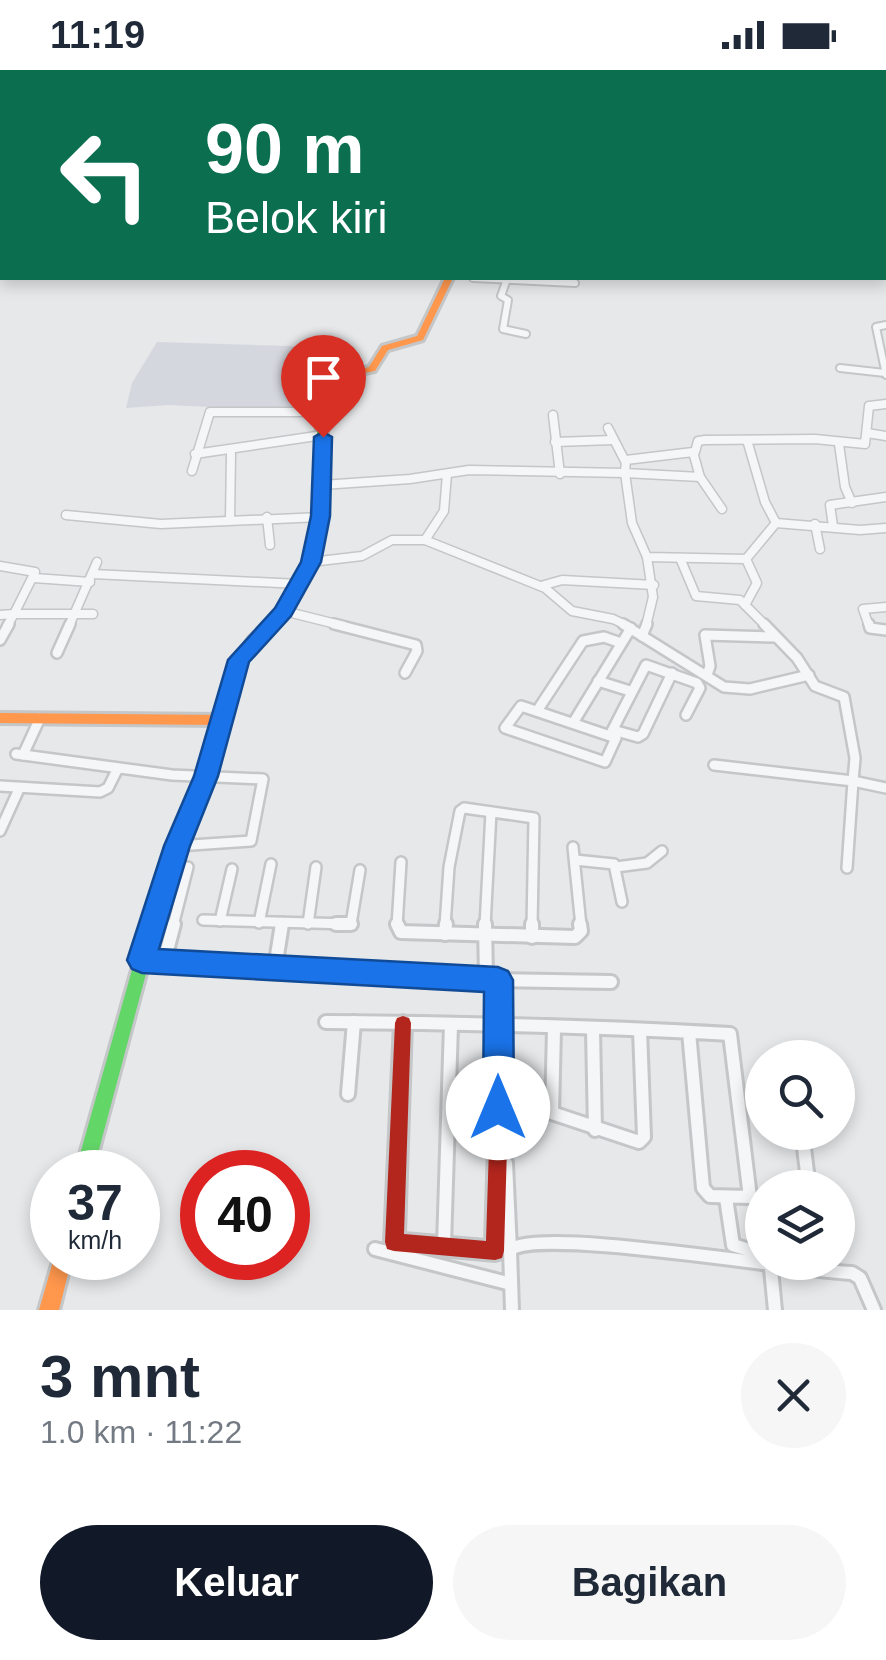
<!DOCTYPE html>
<html lang="id">
<meta charset="utf-8">
<style>
body{margin:0;font-family:Arial,sans-serif;background:#f6f6f7;color:#1f2937;height:100vh;display:flex;flex-direction:column;font-size:38px;white-space:nowrap}
*{box-sizing:border-box;margin:0}
p{font-size:32px;color:#747a83}
.icon{flex:none;width:55px;height:55px;fill:none;stroke:currentColor;stroke-width:2;stroke-linecap:round;stroke-linejoin:round}
.map{position:relative;height:1240px;overflow:hidden}
.details{display:flex;flex-direction:column;background:#fff;flex:1}
.details>*{flex:none}
.top-card{position:absolute;left:0px;top:0px;width:888px;height:210px;box-shadow:0 5px 15px #0003;background:#0b6e4f;color:#fff;overflow:hidden}
.controls{position:absolute;left:745px;top:970px;display:grid;gap:20px}
.controls a{display:grid;place-items:center;width:110px;height:110px;border-radius:50%;background:#fff;box-shadow:0 5px 15px #0003;font-size:50px}
.speed{position:absolute;left:30px;top:1080px;display:flex;gap:20px;font-size:50px;font-weight:700;text-align:center}
.speed>*{display:grid;place-content:center;width:130px;height:130px;border-radius:50%;background:#fff;box-shadow:0 5px 15px #0003;line-height:1}
.speed small{font-size:25px;font-weight:400}
.speed .limit{border:15px solid #d22;background:#fff;color:#111}
.pin{position:absolute;display:grid;place-items:center;width:85px;height:85px;color:#fff;margin:-102px -42px;border-radius:50% 50% 50% 0;rotate:-45deg;box-shadow:0 0 10px #0007}
.pin .icon{rotate:45deg}
.me{position:absolute;width:110px;margin:-55px;rotate:0deg;stroke-linejoin:round;filter:drop-shadow(0 0 8px #0008)}
.turn{display:flex;align-items:center;gap:35px;height:210px;padding:0 40px;font-size:45px}
.turn .icon{width:130px;height:130px;stroke-width:2.5}
.turn b{display:block;font-size:70px;line-height:85px}
.round{display:grid;place-items:center;flex:none;width:105px;height:105px;border-radius:52px;background:#f6f6f7}
.headline{display:flex;align-items:center;justify-content:space-between;height:170px;padding:0 40px}
h1{font-size:60px;font-weight:800;line-height:75px}
.action{display:flex;gap:20px;margin-top:auto;padding:20px 40px}
.action a{flex:1;height:115px;border-radius:60px;background:#111827;color:#fff;font-size:40px;font-weight:800;line-height:115px;text-align:center}
.action a+a{background:#f6f6f7;color:#1f2937}
.status{display:flex;justify-content:space-between;align-items:center;height:70px;padding:0 50px;background:#fff;direction:ltr}
.status svg{height:28px;fill:currentColor}
.map>svg:first-child{display:block}
.built{fill:#d4d7dd}
.lines{fill:none;stroke-linecap:round;stroke-linejoin:round}
.street-far4-casing{stroke:#c4c6c8;stroke-width:8}
.street-far3-casing{stroke:#c4c6c8;stroke-width:10}
.street-far2-casing{stroke:#c4c6c8;stroke-width:11}
.street-far1-casing{stroke:#c4c6c8;stroke-width:14}
.street-casing{stroke:#c4c6c8;stroke-width:18}
.fast-casing{stroke:#c4c6c8;stroke-width:6}
.slow-casing{stroke:#c4c6c8;stroke-width:6}
.jam-casing{stroke:#c4c6c8;stroke-width:6}
.street-far4{stroke:#f5f6f7;stroke-width:5}
.street-far3{stroke:#f5f6f7;stroke-width:6}
.street-far2{stroke:#f5f6f7;stroke-width:8}
.street-far1{stroke:#f5f6f7;stroke-width:9}
.street{stroke:#f5f6f7;stroke-width:12}
.fast{fill:#63d668;fill-rule:evenodd}
.slow{fill:#ff974d;fill-rule:evenodd}
.jam{fill:#b3261e;fill-rule:evenodd}
.route{fill:#1a73e8;stroke:#114b97;stroke-width:2.5}
</style>
<div class="status"><b>11:19</b><svg viewBox="0 0 49 12"><path d="M0 12V9h3v3zM5 12V6h3v6zM10 12V3h3v9zM15 12V0h3v12zM26 1h20v11H26zM47 4h2v5h-2z"/></svg></div>
<div class="map">
<svg width="886" height="1240" viewBox="0 0 886 1240">
<rect width="100%" height="100%" fill="#e6e8ea"/>
<!-- built -->
<polygon class="built" points="157,272 290,276 305,279 341,303 324,315 316,342 168,335 126,338 132,313"/>
<g class="lines">
<defs>
<g id="street-far4">
<polyline points="566,2 576,2"/>
<polyline points="604,2 628,2"/>
</g>
<g id="street-far3">
<polyline points="473,208 575,213"/>
<polyline points="507,209 501,226 508,230 503,259 526,264"/>
<polyline points="886,255 876,257 886,305"/>
<polyline points="840,298 885,303"/>
</g>
<g id="street-far2">
<polyline points="553,345 560,404"/>
<polyline points="608,358 625,391"/>
<polyline points="867,363 886,366"/>
<polyline points="747,370 765,432 776,453"/>
<polyline points="555,372 613,370"/>
<polyline points="839,374 845,417 852,433"/>
<polygon points="693,382 700,407 625,403 626,390"/>
<polyline points="695,382 698,371 705,370 815,369 865,374 869,336 886,334"/>
<polyline points="195,384 323,365"/>
<polyline points="192,401 210,342 321,342"/>
<polyline points="625,403 632,453 647,487 746,489 776,453 860,460 886,458"/>
<polyline points="700,407 722,439"/>
<polyline points="322,415 410,409 469,400 625,403"/>
<polyline points="66,445 161,454 321,447"/>
<polyline points="267,447 270,475"/>
<polyline points="230,450 231,384"/>
<polyline points="815,454 820,479"/>
<polyline points="833,456 830,435 886,427"/>
<polyline points="425,470 444,441 447,404"/>
<polyline points="680,488 696,526 740,530 766,556"/>
<polyline points="311,492 362,486 392,470 425,470 545,518 572,541 613,549 628,556"/>
<polyline points="0,496 35,502 14,544 0,545"/>
<polyline points="93,504 299,514"/>
<polyline points="34,508 90,512"/>
<polyline points="541,516 562,510 654,515"/>
<polyline points="745,535 757,513 746,489"/>
<polyline points="284,541 344,556"/>
<polyline points="7,556 14,544 93,544"/>
<polyline points="69,556 97,492"/>
<polyline points="646,556 653,527 647,487"/>
<polyline points="869,556 863,539 886,537"/>
</g>
<g id="street-far1">
<polyline points="334,554 416,575 417,581 405,603"/>
<polyline points="623,554 724,617 750,619 809,605"/>
<polyline points="764,554 797,588 815,616 844,627 855,688 853,711 886,718"/>
<polyline points="869,554 870,558 886,560"/>
<polyline points="642,566 647,554"/>
<polyline points="0,570 9,554"/>
<polyline points="57,583 70,554"/>
<polyline points="707,605 710,596 705,565 775,567"/>
<polyline points="598,611 630,621"/>
<polygon points="521,636 616,668 605,692 505,658"/>
<polyline points="537,641 583,571 604,567 621,573"/>
<polyline points="573,653 631,558"/>
<polyline points="613,660 638,667 643,664 672,603"/>
<polyline points="610,665 646,595 697,613 700,618 686,645"/>
<polyline points="16,684 172,705 263,709 251,771 177,776"/>
<polyline points="23,685 40,648"/>
<polyline points="714,695 853,711 847,798"/>
<polyline points="0,716 100,722 108,718 118,698"/>
<polyline points="0,761 19,719"/>
<polyline points="573,777 581,856"/>
<polyline points="575,790 614,794 622,832"/>
<polyline points="616,797 647,793 662,781"/>
<polyline points="203,850 351,854 360,800"/>
<polyline points="220,851 232,799"/>
<polyline points="259,853 271,794"/>
<polyline points="308,854 316,797"/>
<polyline points="173,856 188,797"/>
<polyline points="397,856 401,792"/>
<polyline points="445,856 449,797 460,741 464,738 534,748 532,856"/>
<polyline points="485,856 491,742"/>
</g>
<g id="street">
<polyline points="336,854 351,854"/>
<polyline points="397,854 401,862 575,867 581,861 580,854"/>
<polyline points="485,854 486,908"/>
<polyline points="445,864 446,854"/>
<polyline points="532,867 532,854"/>
<polyline points="164,892 174,854"/>
<polyline points="275,898 282,854"/>
<polyline points="498,910 611,912"/>
<path d="M326 952C461 953 595 956 730 964L750 1127 710 1126 703 1118 689 962"/>
<polyline points="554,959 552,1043 639,1072 644,1067 640,960"/>
<polyline points="593,960 595,1060"/>
<polyline points="348,1024 354,952"/>
<polyline points="802,1062 809,1118"/>
<polyline points="506,1093 510,1180"/>
<polyline points="726,1128 733,1175 762,1184"/>
<polyline points="444,1175 451,955"/>
<polyline points="375,1179 511,1214"/>
<polyline points="771,1199 775,1240"/>
<path d="M512 1240 510 1180C538 1156 797 1201 852 1203L860 1208 874 1240"/>
</g>
<polygon id="fast" points="357,300 360,301 360,305 345,309 327,327 327,431 317,492 288,544 257,574 242,597 213,706 166,829 93,1102 75,1102 152,829 199,706 230,597 249,568 279,539 305,492 317,431 317,326 339,305"/>
<g id="slow">
<polygon points="445,208 453,208 423,270 388,280 375,301 354,305 354,301 369,297 382,276 417,266"/>
<polygon points="0,643 223,645 229,650 223,655 0,653"/>
<polygon points="142,884 498,903 504,905 506,910 507,1077 504,1083 498,1086 492,1083 489,1077 490,916 142,898 137,896 134,891 137,886"/>
<polygon points="54,1188 72,1188 59,1240 39,1240"/>
</g>
<g id="jam">
<polygon points="732,0 738,0 740,2 734,2"/>
<polygon points="403,946 409,948 411,953 404,1164 486,1171 489,1077 492,1071 498,1068 504,1071 507,1077 504,1181 502,1188 495,1190 394,1181 387,1179 385,1172 395,953 397,948"/>
</g>
</defs>
<!-- street-far4 casing -->
<use href="#street-far4" class="street-far4-casing"/>
<!-- street-far3 casing -->
<use href="#street-far3" class="street-far3-casing"/>
<!-- street-far2 casing -->
<use href="#street-far2" class="street-far2-casing"/>
<!-- street-far1 casing -->
<use href="#street-far1" class="street-far1-casing"/>
<!-- street casing -->
<use href="#street" class="street-casing"/>
<!-- fast casing -->
<use href="#fast" class="fast-casing"/>
<!-- slow casing -->
<use href="#slow" class="slow-casing"/>
<!-- jam casing -->
<use href="#jam" class="jam-casing"/>
<!-- street-far4 -->
<use href="#street-far4" class="street-far4"/>
<!-- street-far3 -->
<use href="#street-far3" class="street-far3"/>
<!-- street-far2 -->
<use href="#street-far2" class="street-far2"/>
<!-- street-far1 -->
<use href="#street-far1" class="street-far1"/>
<!-- street -->
<use href="#street" class="street"/>
<!-- fast -->
<use href="#fast" class="fast"/>
<!-- slow -->
<use href="#slow" class="slow"/>
<!-- jam -->
<use href="#jam" class="jam"/>
</g>
<!-- route -->
<polygon class="route" points="323,362 332,367 330,446 321,492 291,546 249,592 218,706 190,776 159,879 498,897 508,901 513,910 514,1038 510,1048 498,1053 487,1048 483,1038 484,922 142,903 132,899 127,890 164,776 194,706 228,590 275,538 301,492 311,446 314,367"/>
</svg>
<div class="controls">
<a><svg class="icon" aria-label="search" viewBox="0 0 24 24"><circle cx="10" cy="10" r="6"/><path d="M15 15l6 6"/></svg></a>
<a><svg class="icon" aria-label="layers" viewBox="0 0 24 24"><path d="M12 4l9 5-9 5-9-5zM3 14l9 5 9-5"/></svg></a>
</div>
<div class="speed"><div>37<small>km/h</small></div><div class="limit">40</div></div>
<div class="pin" style="left:323px;top:367px;background:#d93025"><svg class="icon" aria-label="arrive" viewBox="0 0 24 24"><path d="M6 21V4h12l-3 4 3 4H6"/></svg></div>
<svg class="me" style="left:498px;top:1038px" viewBox="-20 -20 40 40"><circle r="19" fill="#fff"/><path d="M0-13L10 11 0 6-10 11z" fill="#1a73e8"/></svg>
<div class="top-card">
<div class="turn"><svg class="icon" aria-label="left" viewBox="0 0 24 24"><path d="M17 20v-9H6M10 6l-5 5 5 5"/></svg><div><b>90 m</b>Belok kiri</div></div>
</div>
</div>
<section class="details">
<div class="headline"><div><h1>3 mnt</h1><p>1.0 km · 11:22</p></div><a class="round"><svg class="icon" aria-label="close" viewBox="0 0 24 24"><path d="M6 6l12 12M18 6L6 18"/></svg></a></div>
<div class="action"><a>Keluar</a><a>Bagikan</a></div>
</section>
